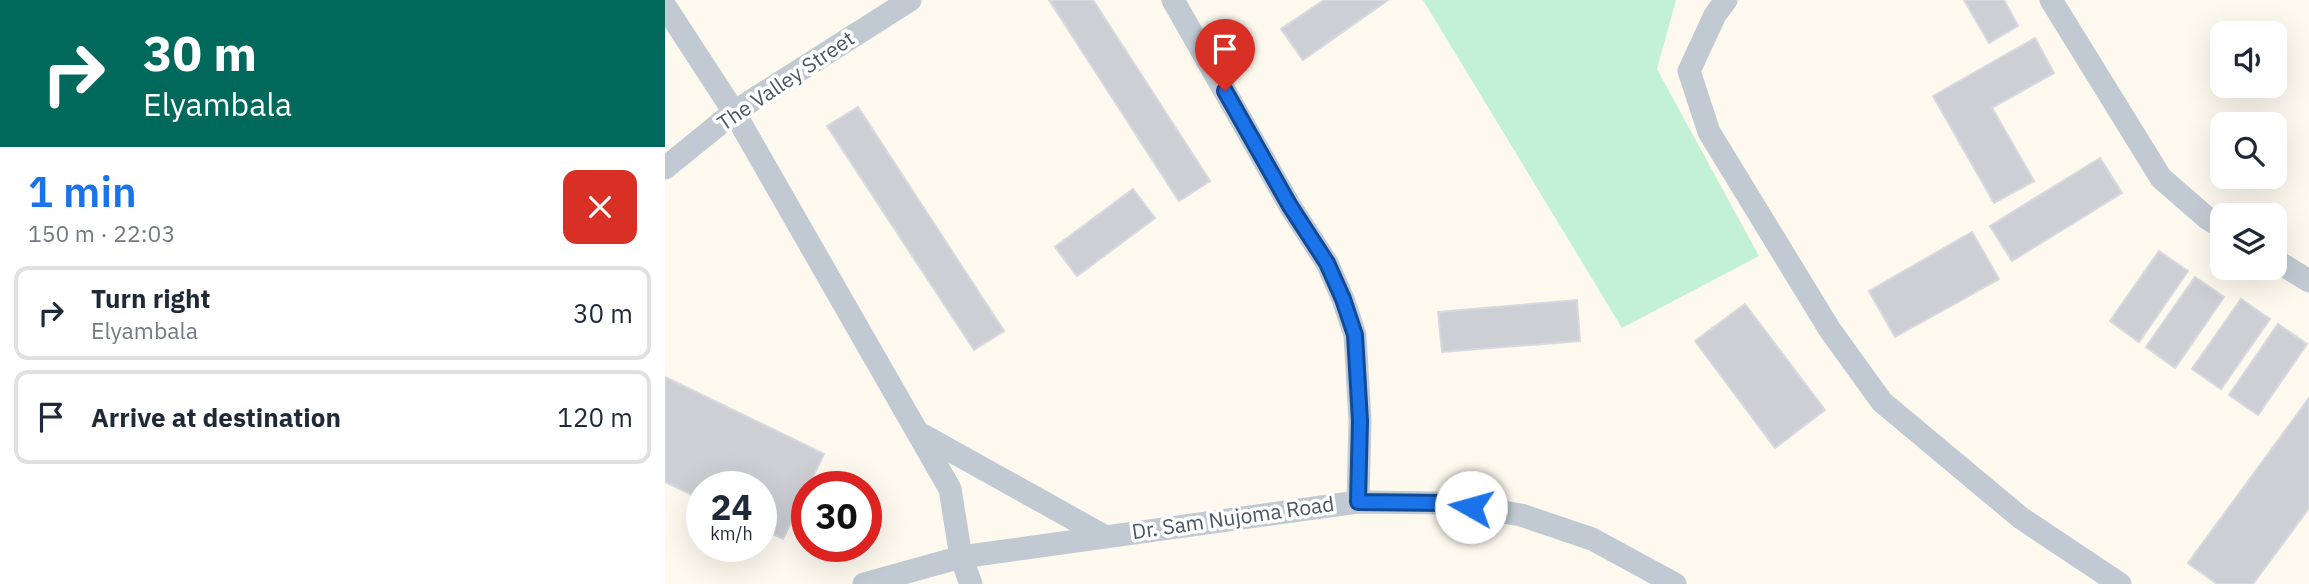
<!DOCTYPE html>
<meta charset="utf-8">
<style>
body{margin:0;font-family:"IBM Plex Sans",sans-serif;background:#f6f6f7;color:#1f2937;height:100vh;display:flex;flex-direction:column;font-size:26px;white-space:nowrap}
*{box-sizing:border-box;margin:0}
p{font-size:23px;color:#747a83}
.icon{flex:none;width:38px;height:38px;fill:none;stroke:currentColor;stroke-width:2;stroke-linecap:round;stroke-linejoin:round}
.map{position:relative;flex:1;overflow:hidden}
.drawer{display:flex;flex-direction:column;background:#fff;width:665px}
.drawer>*{flex:none}
.guide{background:#00695c;color:#fff;overflow:hidden}
.controls{position:absolute;left:1545px;top:21px;display:grid;gap:14px}
.controls a{display:grid;place-items:center;width:77px;height:77px;border-radius:14px;background:#fff;box-shadow:0 7px 28px #0002;font-size:35px}
.speed{position:absolute;left:21px;top:471px;display:flex;gap:14px;font-size:35px;font-weight:700;text-align:center}
.speed>*{display:grid;place-content:center;width:91px;height:91px;border-radius:50%;background:#fff;box-shadow:0 7px 28px #0002;line-height:1}
.speed small{font-size:18px;font-weight:400}
.speed .limit{border:10px solid #d22;background:#fff;color:#111}
.pin{position:absolute;display:grid;place-items:center;width:60px;height:60px;color:#fff;margin:-72px -30px;border-radius:50% 50% 50% 0;rotate:-45deg;box-shadow:0 0 7px #0007}
.pin .icon{rotate:45deg}
.me{position:absolute;width:77px;margin:-38px;rotate:277deg;stroke-linejoin:round;filter:drop-shadow(0 0 5px #0008)}
.turn{display:flex;align-items:center;gap:24px;height:147px;padding:0 28px;font-size:32px}
.turn .icon{width:91px;height:91px;stroke-width:2.5}
.turn b{display:block;font-size:49px;line-height:60px}
.round{display:grid;place-items:center;flex:none;width:74px;height:74px;border-radius:14px;background:#f6f6f7}
.headline{display:flex;align-items:center;justify-content:space-between;height:119px;padding:0 28px}
h1{font-size:42px;font-weight:600;line-height:52px;color:#1a73e8}
ul{padding:0;list-style:none}
li{display:flex;align-items:center;gap:21px;height:94px;margin:0 14px 10px;padding:0 14px;border:4px solid #e0e1e3;border-radius:14px}
li div{flex:1}
li b{display:block;font-size:26px}
li em{font-style:normal}
main{display:flex;flex:1;min-height:0}
.map>svg:first-child{display:block}
.commercial{fill:#fdf9ef;fill-rule:evenodd}
.green{fill:#c3f1d5}
.building{fill:#cdcfd5;stroke:#d7d9de;stroke-width:2}
.lines{fill:none;stroke-linecap:round;stroke-linejoin:round}
.minor{stroke:#c1cad2;stroke-width:23}
.route-casing{stroke:#114b97;stroke-width:18}
.route{stroke:#1a73e8;stroke-width:12}
.labels{text-anchor:middle;stroke-width:7;stroke-linejoin:round;paint-order:stroke}
.street-label{font-size:21px;fill:#4a5661;stroke:#fff}
</style>
<main>
<section class="drawer">
<div class="guide">
<div class="turn"><svg class="icon" aria-label="right" viewBox="0 0 24 24"><path d="M7 20v-9h11M14 6l5 5-5 5"/></svg><div><b>30 m</b>Elyambala</div></div>
</div>
<div class="headline"><div><h1>1 min</h1><p>150 m · 22:03</p></div><a class="round" style="background:#d93025;color:#fff"><svg class="icon" aria-label="close" viewBox="0 0 24 24"><path d="M6 6l12 12M18 6L6 18"/></svg></a></div>
<ul>
<li><svg class="icon" aria-label="right" viewBox="0 0 24 24"><path d="M7 20v-9h11M14 6l5 5-5 5"/></svg><div><b>Turn right</b><p>Elyambala</p></div><em>30 m</em></li>
<li><svg class="icon" aria-label="arrive" viewBox="0 0 24 24"><path d="M6 21V4h12l-3 4 3 4H6"/></svg><div><b>Arrive at destination</b></div><em>120 m</em></li>
</ul>
</section>
<div class="map">
<svg width="1644" height="584" viewBox="0 0 1644 584">
<rect width="100%" height="100%" fill="#f5f3f3"/>
<!-- commercial -->
<path class="commercial" d="M0 0H1644V584H0ZM1558 33H1610V86H1558ZM1558 124H1610V177H1558ZM1558 215H1610V268H1558ZM37 486H96V546H37ZM142 486H201V546H142Z"/>
<!-- green -->
<polygon class="green" points="758,0 1011,0 992,69 1094,256 957,328"/>
<!-- building -->
<g class="building">
<polygon points="384,0 428,0 545,181 514,201"/>
<polygon points="659,0 723,0 638,60 616,29"/>
<polygon points="1299,0 1339,0 1353,26 1324,43"/>
<polygon points="1370,38 1389,73 1327,108 1369,181 1329,203 1268,96"/>
<polygon points="193,107 339,331 309,350 162,126"/>
<polygon points="1435,158 1457,193 1347,261 1325,226"/>
<polygon points="468,189 490,218 412,276 390,247"/>
<polygon points="1307,232 1334,279 1230,337 1204,291"/>
<polygon points="1494,251 1523,271 1474,342 1445,321"/>
<polygon points="1530,277 1559,297 1510,368 1481,347"/>
<polygon points="1576,299 1605,319 1556,389 1527,369"/>
<polygon points="912,300 915,341 777,352 773,312"/>
<polygon points="1080,304 1160,410 1110,448 1030,341"/>
<polygon points="1613,324 1642,344 1593,415 1564,395"/>
<polygon points="0,377 159,454 118,539 96,529 96,486 37,486 37,500 0,482"/>
<polygon points="1644,398 1644,508 1588,584 1552,584 1523,563"/>
</g>
<g class="lines">
<!-- minor -->
<g class="minor">
<polyline points="508,0 625,206 662,263 678,299 690,335 695,421 693,502"/>
<polyline points="1061,0 1050,15 1024,71 1044,132 1165,330 1217,402 1356,518 1455,584"/>
<polyline points="1386,0 1496,178 1542,218 1558,228"/>
<polyline points="0,6 69,112 285,489 296,557 306,584"/>
<polyline points="0,168 69,112 245,0"/>
<polyline points="1610,260 1644,281"/>
<polyline points="254,433 439,536"/>
<polyline points="199,584 296,557 693,502 780,503 856,515 927,539 1010,584"/>
</g>
</g>
<g class="lines">
<defs>
<polyline id="route" points="560,91 625,206 662,263 678,299 690,335 695,421 693,502 780,503 806,507"/>
</defs>
<!-- route casing -->
<use href="#route" class="route-casing"/>
<!-- route -->
<use href="#route" class="route"/>
</g>
<g class="labels">
<!-- street labels -->
<g class="street-label">
<text transform="translate(121 81) rotate(-34)" y="7">The Valley Street</text>
<text transform="translate(568 518) rotate(-8)" y="7">Dr. Sam Nujoma Road</text>
</g>
</g>
</svg>
<div class="controls">
<a><svg class="icon" aria-label="sound" viewBox="0 0 24 24"><path d="M4 9h4l5-4v14l-5-4H4zM17 9q2 3 0 6"/></svg></a>
<a><svg class="icon" aria-label="search" viewBox="0 0 24 24"><circle cx="10" cy="10" r="6"/><path d="M15 15l6 6"/></svg></a>
<a><svg class="icon" aria-label="layers" viewBox="0 0 24 24"><path d="M12 4l9 5-9 5-9-5zM3 14l9 5 9-5"/></svg></a>
</div>
<div class="speed"><div>24<small>km/h</small></div><div class="limit">30</div></div>
<div class="pin" style="left:560px;top:91px;background:#d93025"><svg class="icon" aria-label="arrive" viewBox="0 0 24 24"><path d="M6 21V4h12l-3 4 3 4H6"/></svg></div>
<svg class="me" style="left:806px;top:507px" viewBox="-20 -20 40 40"><circle r="19" fill="#fff"/><path d="M0-13L10 11 0 6-10 11z" fill="#1a73e8"/></svg>
</div>
</main>
